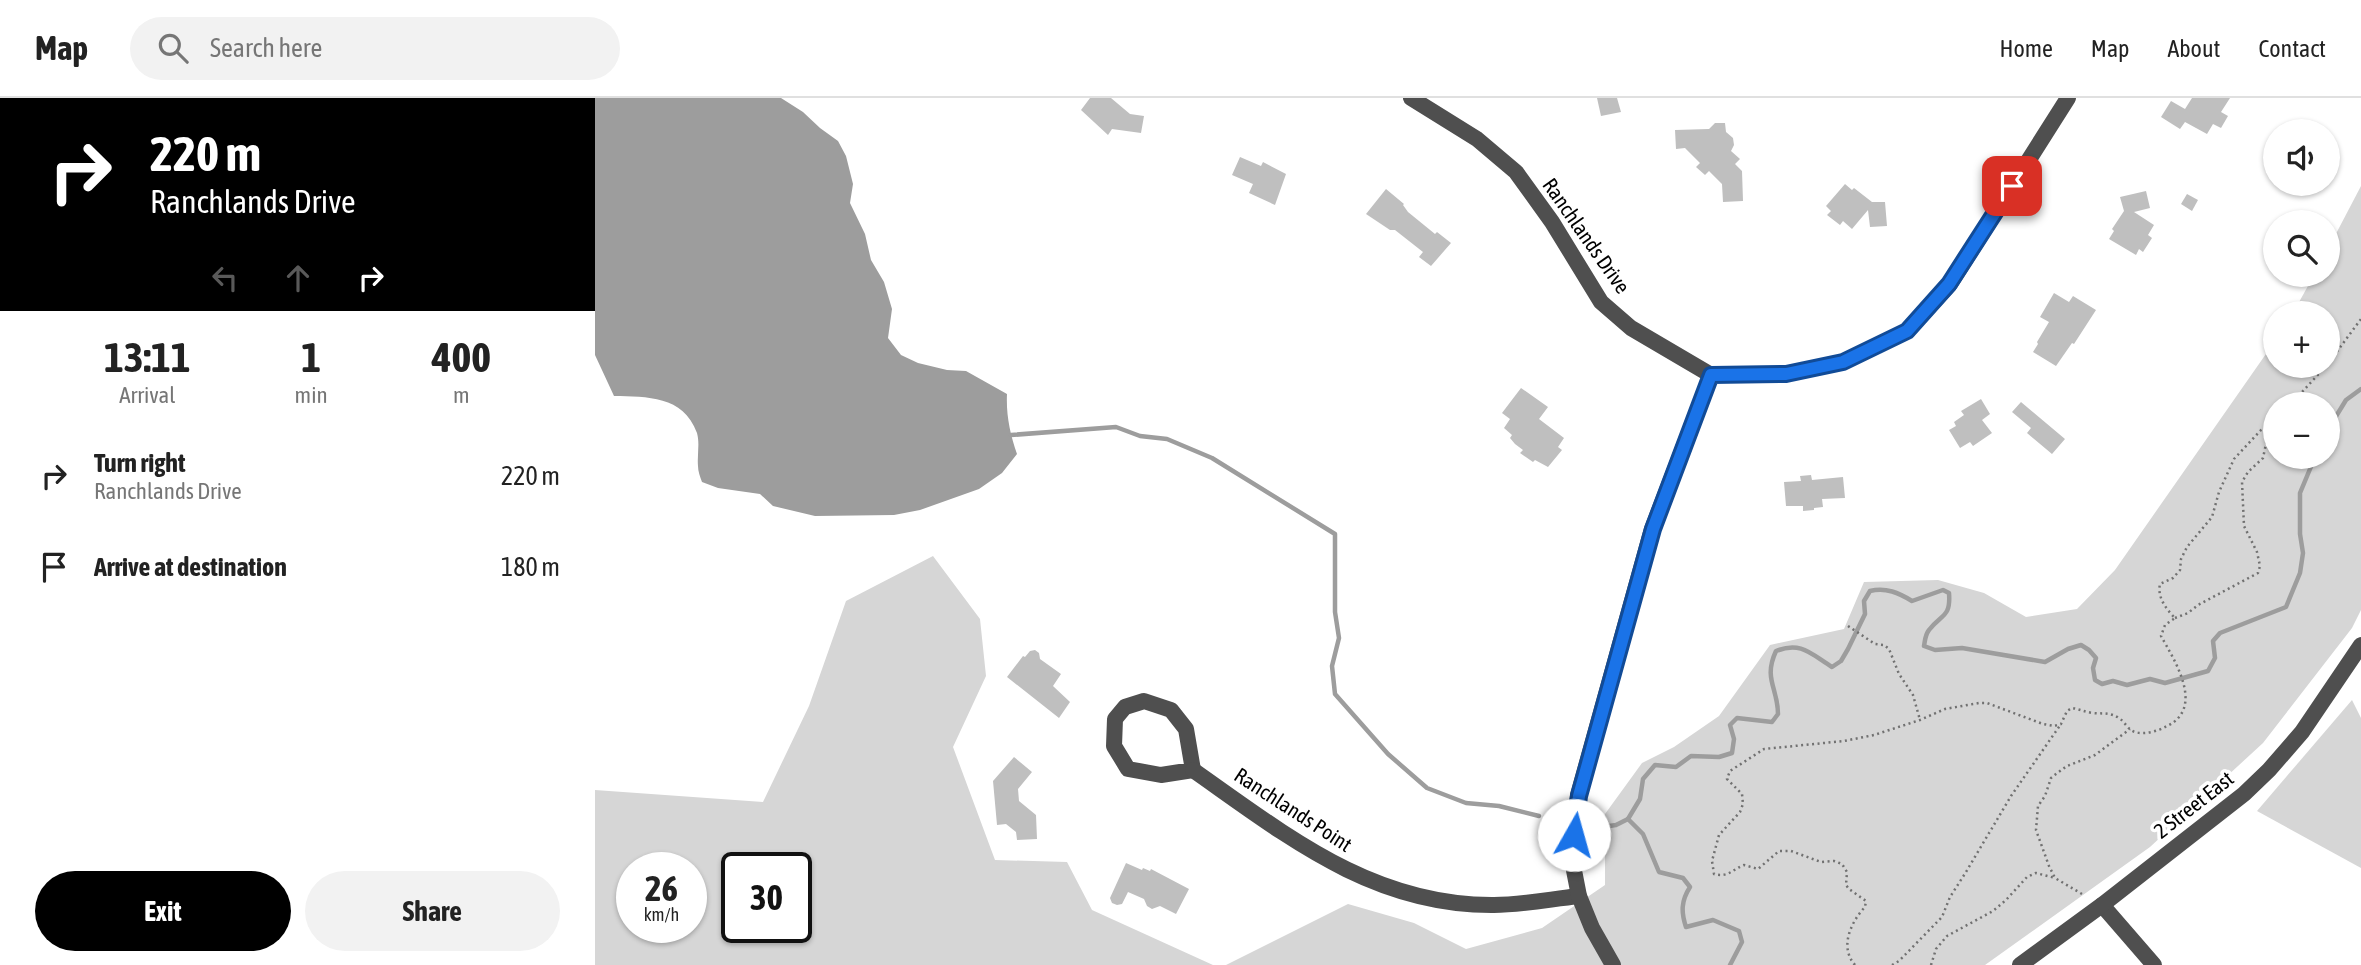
<!DOCTYPE html>
<meta charset="utf-8">
<style>
body{margin:0;font-family:"Asap Condensed",sans-serif;background:#f2f2f2;color:#222;height:100vh;display:flex;flex-direction:column;font-size:26px;white-space:nowrap}
*{box-sizing:border-box;margin:0}
p{font-size:23px;color:#767676}
.icon{flex:none;width:38px;height:38px;fill:none;stroke:currentColor;stroke-width:2;stroke-linecap:round;stroke-linejoin:round}
.map{position:relative;flex:1;overflow:hidden}
.side{display:flex;flex-direction:column;background:#fff;width:595px}
.side>*{flex:none}
.banner{background:#000;color:#fff;overflow:hidden}
.fabs{position:absolute;left:1668px;top:21px;display:grid;gap:14px}
.fabs a{display:grid;place-items:center;width:77px;height:77px;border-radius:50%;background:#fff;box-shadow:0 2px 5px #0004;font-size:35px}
.speed{position:absolute;left:21px;top:754px;display:flex;gap:14px;font-size:35px;font-weight:700;text-align:center}
.speed>*{display:grid;place-content:center;width:91px;height:91px;border-radius:50%;background:#fff;box-shadow:0 2px 5px #0004;line-height:1}
.speed small{font-size:18px;font-weight:400}
.speed .limit{border:4px solid #111;border-radius:10px;background:#fff;color:#111}
.pin{position:absolute;display:grid;place-items:center;width:60px;height:60px;color:#fff;margin:-30px;border-radius:14px;box-shadow:0 4px 10px #0006}
.me{position:absolute;width:77px;margin:-38px;rotate:7deg;stroke-linejoin:round;filter:drop-shadow(0 0 5px #0008)}
.turn{display:flex;align-items:center;gap:24px;height:147px;padding:0 35px;font-size:32px}
.turn .icon{width:91px;height:91px;stroke-width:2.5}
.turn b{display:block;font-size:49px;line-height:60px}
.lanes{display:flex;align-items:center;height:66px;padding:0 35px;background:#0003;justify-content:center;gap:35px;direction:ltr}
.lanes .off{opacity:.35}
.eta{display:flex;justify-content:space-evenly;align-items:center;height:119px;text-align:center}
.eta b{font-size:42px;font-weight:700;line-height:49px}
.cta{display:flex;gap:14px;margin-top:auto;padding:14px 35px}
.cta a{flex:1;height:80px;border-radius:42px;background:#000;color:#fff;font-size:28px;font-weight:700;line-height:80px;text-align:center}
.cta a+a{background:#f2f2f2;color:#222}
ul{padding:0;list-style:none}
li{display:flex;align-items:center;gap:21px;height:91px;padding:0 35px}
li div{flex:1}
li b{display:block;font-size:26px}
li em{font-style:normal}
header{display:flex;align-items:center;gap:42px;box-sizing:border-box;height:98px;padding:0 35px;background:#fff;border-bottom:2px solid #e0e0e0}
header strong{font-size:33px}
nav{display:flex;gap:38px;margin-inline-start:auto;font-size:24px}
.search{width:490px;height:63px;background:#f2f2f2;display:flex;align-items:center;gap:18px;box-sizing:border-box;padding:0 24px;border-radius:38px;color:#767676;font-size:26px}
main{display:flex;flex:1;min-height:0}
.map>svg:first-child{display:block}
.green{fill:#d6d6d6;fill-rule:evenodd}
.water{fill:#9d9d9d}
.lines{fill:none;stroke-linecap:round;stroke-linejoin:round}
.stream{stroke:#9d9d9d;stroke-width:4.5}
.building{fill:#bfbfbf}
.path{stroke:#717171;stroke-width:2.5;stroke-dasharray:2 3.5;stroke-linecap:butt}
.minor{stroke:#4f4f4f;stroke-width:16}
.route-casing{stroke:#114b97;stroke-width:18}
.route{stroke:#1a73e8;stroke-width:12}
.labels{text-anchor:middle;stroke-width:7;stroke-linejoin:round;paint-order:stroke}
.street-label{font-size:21px;fill:#000;stroke:#fff}
</style>
<header>
<strong>Map</strong>
<div class="search"><svg class="icon" aria-label="search" viewBox="0 0 24 24"><circle cx="10" cy="10" r="6"/><path d="M15 15l6 6"/></svg>Search here</div>
<nav><a>Home</a><a>Map</a><a>About</a><a>Contact</a></nav>
</header>
<main>
<section class="side">
<div class="banner">
<div class="turn"><svg class="icon" aria-label="right" viewBox="0 0 24 24"><path d="M7 20v-9h11M14 6l5 5-5 5"/></svg><div><b>220 m</b>Ranchlands Drive</div></div>
<div class="lanes"><svg class="icon off" aria-label="left" viewBox="0 0 24 24"><path d="M17 20v-9H6M10 6l-5 5 5 5"/></svg><svg class="icon off" aria-label="ahead" viewBox="0 0 24 24"><path d="M12 20V5M6 11l6-6 6 6"/></svg><svg class="icon" aria-label="right" viewBox="0 0 24 24"><path d="M7 20v-9h11M14 6l5 5-5 5"/></svg></div>
</div>
<div class="eta">
<div><b>13:11</b><p>Arrival</p></div>
<div><b>1</b><p>min</p></div>
<div><b>400</b><p>m</p></div>
</div>
<ul>
<li><svg class="icon" aria-label="right" viewBox="0 0 24 24"><path d="M7 20v-9h11M14 6l5 5-5 5"/></svg><div><b>Turn right</b><p>Ranchlands Drive</p></div><em>220 m</em></li>
<li><svg class="icon" aria-label="arrive" viewBox="0 0 24 24"><path d="M6 21V4h12l-3 4 3 4H6"/></svg><div><b>Arrive at destination</b></div><em>180 m</em></li>
</ul>
<div class="cta"><a>Exit</a><a>Share</a></div>
</section>
<div class="map">
<svg width="1766" height="867" viewBox="0 0 1766 867">
<rect width="100%" height="100%" fill="#fff"/>
<!-- green -->
<g class="green">
<path d="M1766 88V512L1757 530 1668 645 1555 749 1390 867H631L753 806 819 825 871 851 947 830 1010 787V716L1047 665 1079 649 1124 618 1175 547 1249 531 1269 484 1343 482 1389 495 1431 519 1482 511 1520 472 1680 243V268H1732V215H1698L1719 177H1732L1733 151ZM1680 306H1732V359H1680Z"/>
<path d="M338 458 385 521 391 578 358 649 400 762 472 764 497 812 618 867H0V692L168 704 214 608 251 503ZM96 770V830H37V770ZM201 770V830H142V770Z"/>
<polygon points="1757,602 1766,620 1766,770 1662,713"/>
</g>
<!-- water -->
<path class="water" d="M0 0H186L208 14 225 30 243 43 251 58 258 86 255 105 270 136 276 162 289 184 297 211 293 240 306 257 323 265 352 272 371 273 412 296C411 317 415 336 422 356L407 375 384 391 325 412 299 417 220 418 178 408 165 396 123 390 107 384C105 379 103 373 103 368 102 357 105 346 102 335 88 297 52 299 19 298L0 257Z"/>
<g class="lines">
<!-- stream -->
<g class="stream">
<polyline points="1732,333 1751,302 1766,291"/>
<polyline points="416,337 521,329 545,338 572,341 617,360 740,436 740,514 744,540 737,568 740,596 793,656 832,690 871,705 904,708 944,718"/>
<path d="M1033 721 1045 701 1048 681 1060 667 1081 669 1096 658 1124 659 1137 655 1139 641 1135 627 1142 620 1177 624 1183 616C1183 590 1168 581 1181 553 1206 543 1216 556 1237 569L1246 563 1253 551 1270 516 1269 503 1275 493C1291 489 1304 495 1317 503L1348 492 1354 495C1356 520 1346 516 1334 532 1330 537 1330 543 1329 548L1340 552 1367 550 1450 564 1473 551 1486 547 1494 552 1501 560 1498 570 1500 582 1507 586 1518 583 1532 587 1555 581 1570 585 1613 573 1620 560 1618 543 1625 535 1691 509 1705 475 1708 455 1705 436V395L1720 359"/>
<path d="M1033 721 1048 736 1064 774 1088 780 1095 789C1086 803 1086 814 1091 829L1118 822 1144 833 1147 844 1135 867"/>
<polyline points="1007,729 1021,727 1033,721"/>
</g>
</g>
<!-- building -->
<g class="building">
<polygon points="495,0 516,0 535,16 549,18 546,35 517,31 513,37 486,12"/>
<polygon points="1002,0 1022,0 1026,14 1006,18"/>
<polygon points="1597,0 1635,0 1626,14 1633,18 1626,30 1618,26 1612,36 1590,24 1585,31 1566,19 1576,3 1590,11"/>
<polygon points="1120,25 1130,25 1131,34 1138,40 1139,47 1136,53 1145,61 1140,66 1147,73 1148,103 1128,104 1127,86 1114,73 1110,77 1101,69 1105,65 1090,50 1081,51 1080,32 1114,31"/>
<polygon points="645,59 666,68 668,64 691,76 680,107 654,95 658,86 637,77"/>
<polygon points="1250,86 1257,92 1259,90 1277,104 1290,104 1292,128 1275,129 1273,112 1257,131 1248,123 1245,127 1232,117 1236,113 1231,108"/>
<polygon points="791,91 809,106 808,107 813,114 840,136 842,134 856,145 836,168 824,159 828,154 800,132 795,132 771,116"/>
<polygon points="1551,93 1555,110 1539,114 1559,127 1553,137 1557,140 1548,154 1544,151 1541,157 1514,141 1519,133 1517,131 1529,113 1525,99"/>
<polygon points="1592,96 1603,102 1597,113 1586,106"/>
<polygon points="1459,195 1474,204 1478,198 1501,212 1479,246 1477,245 1461,268 1438,254 1443,246 1442,244 1454,224 1445,219"/>
<polygon points="926,290 953,309 944,321 969,340 963,349 967,352 953,369 940,362 938,364 925,355 928,352 920,346 915,340 917,337 909,330 915,321 907,315"/>
<polygon points="1386,301 1395,316 1387,322 1397,335 1378,348 1375,344 1365,350 1354,332 1361,328 1359,324 1369,317 1366,313"/>
<polygon points="1426,304 1470,341 1457,356 1432,335 1436,330 1417,314"/>
<polygon points="1216,377 1217,382 1248,379 1250,400 1227,401 1228,409 1219,410 1219,412 1208,413 1208,408 1191,408 1189,384 1206,383 1205,378"/>
<polygon points="440,552 444,555 445,561 466,576 458,588 475,604 464,620 412,579 428,558 430,559 435,553"/>
<polygon points="419,659 437,674 423,691 424,703 441,717 442,741 422,742 421,734 411,726 402,727 398,683"/>
<polygon points="531,765 547,772 548,770 555,773 556,771 594,791 581,816 565,808 557,811 552,808 549,801 533,794 527,806 522,807 517,805 515,800"/>
</g>
<g class="lines">
<!-- path -->
<g class="path">
<polyline points="1732,267 1766,221"/>
<polyline points="1696,306 1731,268"/>
<polyline points="1580,520 1593,515 1603,507 1663,475 1665,468 1662,454 1649,428 1647,384 1653,374 1668,360 1675,327"/>
<polyline points="1253,528 1280,546 1289,547 1294,551 1304,576 1318,597 1325,622"/>
<polyline points="1487,796 1460,780 1454,768 1441,732 1443,708 1450,698 1456,680 1461,676 1472,668 1500,657 1535,631"/>
<path d="M1260 867C1244 849 1256 824 1270 809L1271 803 1254 791 1251 787 1252 774 1247 766 1239 763 1226 764 1196 753H1184L1163 771 1149 767C1138 771 1133 780 1119 776L1117 763 1124 737 1145 714 1148 706 1147 696 1132 681 1135 673 1169 651 1249 643 1279 637 1325 622 1350 611 1384 605H1392L1448 626 1459 628 1466 626 1472 613 1477 610C1484 611 1490 614 1498 615 1507 616 1515 614 1524 620 1530 624 1533 632 1540 634 1550 637 1563 633 1572 628 1610 610 1580 563 1566 538L1570 527 1580 520C1571 511 1562 499 1565 486L1578 480 1585 472 1586 461 1592 449 1617 419 1624 394 1639 361 1666 332 1675 327 1680 317"/>
<polyline points="1297,867 1304,863 1347,819 1355,799 1371,774 1416,698 1466,626"/>
<polyline points="1336,867 1341,851 1352,838 1398,813 1411,802 1432,779 1441,775 1460,780"/>
</g>
<!-- minor -->
<g class="minor">
<polyline points="816,0 882,41 921,74 957,124 1006,204 1036,230 1116,277 1191,276 1248,264 1312,233 1355,186 1473,0"/>
<polygon points="549,603 576,612 591,631 598,672 566,677 533,671 519,648 520,621 530,609"/>
<path d="M598 672C692 738 778 808 899 807 927 807 956 801 984 798"/>
<polyline points="1507,807 1559,867"/>
<polyline points="1018,867 997,830 984,798 976,757 983,697 1057,431 1116,277"/>
<polyline points="1425,867 1507,807 1649,696 1674,672 1707,634 1766,547"/>
</g>
</g>
<g class="lines">
<defs>
<polyline id="route" points="979,737 984,698 1058,431 1116,277 1191,276 1248,264 1312,233 1354,186 1417,88"/>
</defs>
<!-- route casing -->
<use href="#route" class="route-casing"/>
<!-- route -->
<use href="#route" class="route"/>
</g>
<g class="labels">
<!-- street labels -->
<g class="street-label">
<text transform="translate(991 138) rotate(55)" y="7">Ranchlands Drive</text>
<text transform="translate(1599 707) rotate(-38)" y="7">2 Street East</text>
<text transform="translate(698 712) rotate(33)" y="7">Ranchlands Point</text>
</g>
</g>
</svg>
<div class="fabs">
<a><svg class="icon" aria-label="sound" viewBox="0 0 24 24"><path d="M4 9h4l5-4v14l-5-4H4zM17 9q2 3 0 6"/></svg></a>
<a><svg class="icon" aria-label="search" viewBox="0 0 24 24"><circle cx="10" cy="10" r="6"/><path d="M15 15l6 6"/></svg></a>
<a>+</a>
<a>−</a>
</div>
<div class="speed"><div>26<small>km/h</small></div><div class="limit">30</div></div>
<div class="pin" style="left:1417px;top:88px;background:#d93025"><svg class="icon" aria-label="arrive" viewBox="0 0 24 24"><path d="M6 21V4h12l-3 4 3 4H6"/></svg></div>
<svg class="me" style="left:979px;top:737px" viewBox="-20 -20 40 40"><circle r="19" fill="#fff"/><path d="M0-13L10 11 0 6-10 11z" fill="#1a73e8"/></svg>
</div>
</main>
